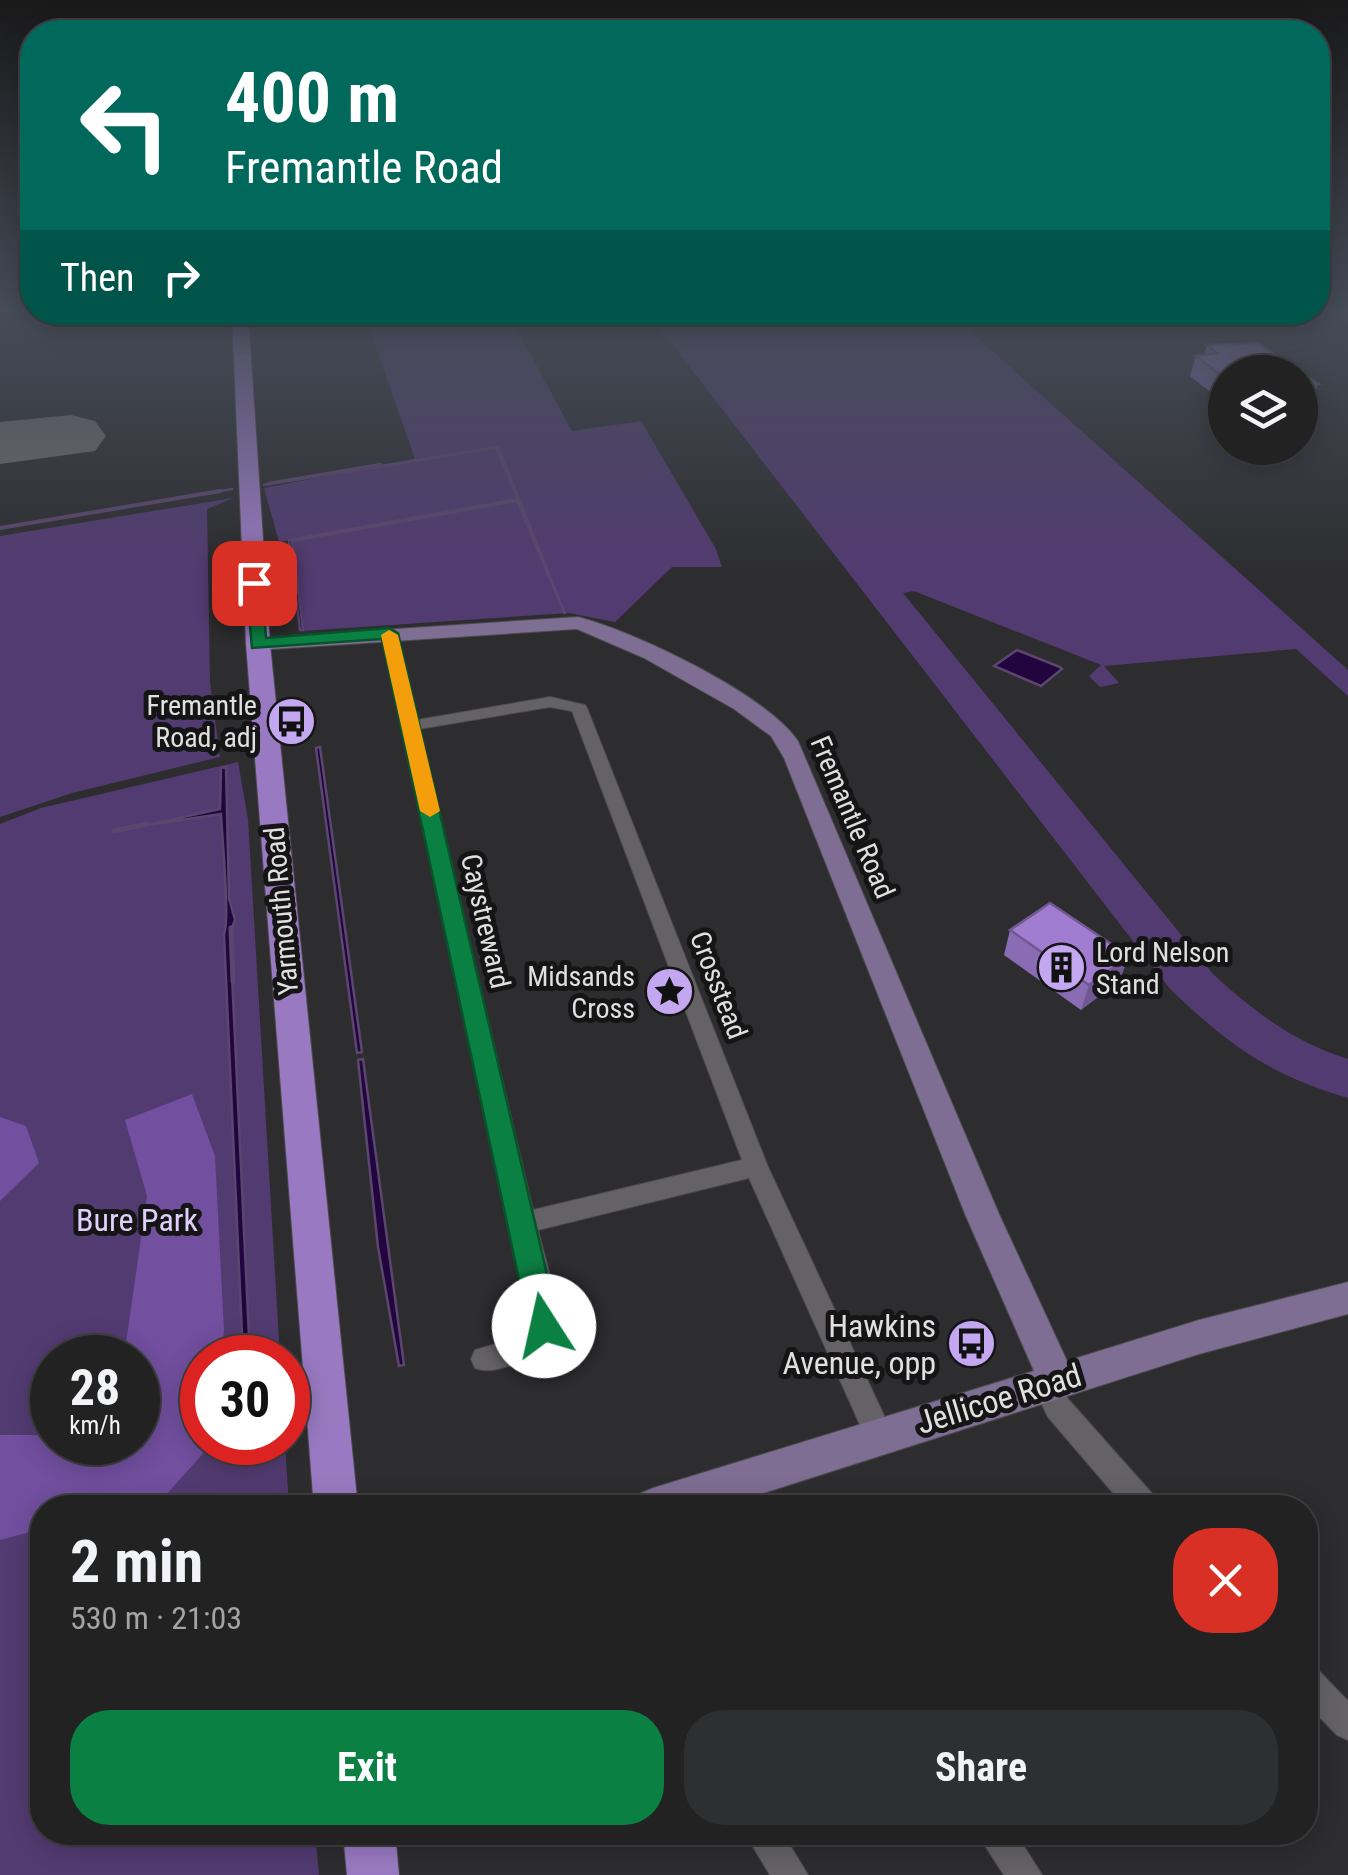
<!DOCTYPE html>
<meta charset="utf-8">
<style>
body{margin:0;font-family:"Roboto Condensed",sans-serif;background:#2e2f30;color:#f1f3f6;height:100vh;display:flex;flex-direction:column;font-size:38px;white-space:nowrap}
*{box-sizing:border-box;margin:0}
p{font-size:32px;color:#a2a4a6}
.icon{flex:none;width:55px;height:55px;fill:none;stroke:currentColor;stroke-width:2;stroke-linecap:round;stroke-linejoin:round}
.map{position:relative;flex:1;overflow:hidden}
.side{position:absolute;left:30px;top:1495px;width:1288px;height:350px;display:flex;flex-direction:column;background:#222223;border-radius:40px;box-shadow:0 5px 25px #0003,0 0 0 2px #3f3f41}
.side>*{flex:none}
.hud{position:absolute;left:20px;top:20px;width:1310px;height:305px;border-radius:40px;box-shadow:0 5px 25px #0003,0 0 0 2px #3f3f41;background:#00695c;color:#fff;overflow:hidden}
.fabs{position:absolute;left:1208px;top:355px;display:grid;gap:20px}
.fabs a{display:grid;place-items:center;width:110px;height:110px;border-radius:50%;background:#222223;box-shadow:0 5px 25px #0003,0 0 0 2px #3f3f41;font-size:50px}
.speed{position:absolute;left:30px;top:1335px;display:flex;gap:20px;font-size:50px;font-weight:700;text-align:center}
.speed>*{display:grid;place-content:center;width:130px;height:130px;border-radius:50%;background:#222223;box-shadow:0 5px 25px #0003,0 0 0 2px #3f3f41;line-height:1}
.speed small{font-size:25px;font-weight:400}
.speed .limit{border:15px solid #d22;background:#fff;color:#111}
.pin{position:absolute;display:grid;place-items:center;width:85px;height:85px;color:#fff;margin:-42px;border-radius:20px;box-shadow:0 5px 15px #0006}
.me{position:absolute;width:110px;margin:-55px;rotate:350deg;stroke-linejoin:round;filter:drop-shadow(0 0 8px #0008)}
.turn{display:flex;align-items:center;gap:35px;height:210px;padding:0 40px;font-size:45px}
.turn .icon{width:130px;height:130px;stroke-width:2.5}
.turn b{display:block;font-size:70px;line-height:85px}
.then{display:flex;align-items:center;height:95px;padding:0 40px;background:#0003;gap:20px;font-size:38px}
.round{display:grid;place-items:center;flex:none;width:105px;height:105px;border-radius:40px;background:#2e2f30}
.headline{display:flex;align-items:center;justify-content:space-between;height:170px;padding:0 40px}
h1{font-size:60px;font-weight:700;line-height:75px}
.button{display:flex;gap:20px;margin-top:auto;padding:20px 40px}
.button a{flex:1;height:115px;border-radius:40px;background:#0b8043;color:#fff;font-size:40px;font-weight:700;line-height:115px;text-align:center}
.button a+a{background:#2e2f30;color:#f1f3f6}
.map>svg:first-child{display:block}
.green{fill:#523b71;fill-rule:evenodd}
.forest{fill:#724f9f}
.water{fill:#22043e;stroke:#5b466f;stroke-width:2.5}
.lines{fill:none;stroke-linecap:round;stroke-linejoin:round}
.stream-far2{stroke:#5b466f;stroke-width:2.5}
.stream-far1{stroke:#5b466f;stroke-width:4}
.stream{stroke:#5b466f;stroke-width:5}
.runway{fill:#6e6e70;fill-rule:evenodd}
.street-casing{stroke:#4b4a4c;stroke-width:2}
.secondary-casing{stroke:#4b4a4c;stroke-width:2}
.primary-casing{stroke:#4b4a4c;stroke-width:2}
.street{fill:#646266;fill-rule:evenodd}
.secondary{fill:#7e6e94;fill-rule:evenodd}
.primary{fill:#997ac2;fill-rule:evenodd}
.wall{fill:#8a6cb4}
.shaded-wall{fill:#705892}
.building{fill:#a07dd1;stroke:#705892;stroke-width:2.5}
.route{fill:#0b8043;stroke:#07532c;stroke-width:2.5}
.slow{fill:#f59e0b}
.labels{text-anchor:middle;stroke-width:10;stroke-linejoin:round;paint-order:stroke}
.poi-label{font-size:28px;fill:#e0e0e1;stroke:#161516;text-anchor:end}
.street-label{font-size:28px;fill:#e0e0e1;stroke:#161516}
.near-park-label{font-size:32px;fill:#e0cffc;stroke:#161516}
.near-poi-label{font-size:32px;fill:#e0e0e1;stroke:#161516;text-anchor:end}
.near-street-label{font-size:32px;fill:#e0e0e1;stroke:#161516}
</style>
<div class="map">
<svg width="1348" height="1875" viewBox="0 0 1348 1875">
<rect width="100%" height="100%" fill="#2d2d2f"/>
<!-- green -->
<g class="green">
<polygon points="364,313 508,313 572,431 641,421 716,549 722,567 672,567 615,622 569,613 302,631 290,540 279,542 264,488 415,459"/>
<path d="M648 313H950L1348 670V696L1296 649 1104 666 1119 683 1100 687 1089 676 1101 665 914 591 903 593 1213 974C1253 1011 1295 1043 1348 1059V1098C1268 1074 1230 1046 1170 989Z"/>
<polygon points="233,498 207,509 210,682 220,757 72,793 0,817 0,536"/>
<path d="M238 762 248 819 280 1357 202 1358V1442L285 1443 289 1507 42 1508V1832L315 1833 319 1875H0V824L41 808ZM52 1358H138V1442H52Z"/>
</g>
<!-- forest -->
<g class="forest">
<polygon points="192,1094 215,1156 224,1331 221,1357 202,1358 202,1442 209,1443 209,1447 164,1497 124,1507 42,1508 42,1529 0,1540 0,1435 52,1435 52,1442 138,1442 138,1358 124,1357 147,1196 125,1120"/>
<polygon points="0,1117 26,1126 39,1163 0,1201"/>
</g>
<!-- water -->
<g class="water">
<polygon points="498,447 565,614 517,501 292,541 303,630 300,630 289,540 518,499 496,448 263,485"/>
<polygon points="1017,650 1060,667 1062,669 1041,686 994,666"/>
<polygon points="320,747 362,1052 357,1053 316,748"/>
<path d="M226 767 229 898 235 920 230 933 250 1358 243 1357 224 934C230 919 222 838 221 814L142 826 220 809 221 768Z"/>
<polygon points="363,1059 404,1365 399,1366 378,1247 358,1060"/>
</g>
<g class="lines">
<!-- stream-far2 -->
<g class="stream-far2">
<polyline points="269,483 381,464"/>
<polyline points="205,494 232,489"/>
</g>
<!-- stream-far1 -->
<polyline class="stream-far1" points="0,528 220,491"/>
<!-- stream -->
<g class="stream">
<polyline points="114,831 147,824"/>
<polyline points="231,928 233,982"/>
</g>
<!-- runway -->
<polygon class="runway" points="71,415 95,421 106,436 95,451 0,464 0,422"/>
<defs>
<g id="street">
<path d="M389 628 397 633 417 720 550 697 585 705 587 708 768 1167 894 1437 890 1447 880 1451 870 1447 749 1178 538 1230C548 1274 578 1341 520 1362 506 1367 489 1374 475 1368L471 1359 475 1350 513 1339 525 1331 530 1307 381 633ZM550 707 572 711 742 1160 533 1210 419 729Z"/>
<polygon points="1046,1371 1056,1375 1068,1399 1156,1498 1160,1508 1126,1508 1048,1417 1032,1384 1036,1375"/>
<polygon points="1305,1663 1316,1668 1348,1701 1348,1740 1337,1735 1305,1702"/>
<polygon points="744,1832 782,1832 808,1875 770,1875"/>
<polygon points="976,1832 1015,1832 1042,1875 1004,1875"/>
</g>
<path id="secondary" d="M578 617C634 631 766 694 798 741L999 1214 1067 1361 1199 1320 1348 1282V1314L1199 1354 717 1508H633L639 1494 653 1488 1034 1371 965 1214 784 758 771 736 734 709 644 658 577 629 258 650 247 644 258 638Z"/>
<g id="primary">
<polygon points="232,313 248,313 270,644 358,1508 314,1508 246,644"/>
<polygon points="343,1832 395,1832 399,1875 347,1875"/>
</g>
</defs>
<!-- street casing -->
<use href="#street" class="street-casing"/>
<!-- secondary casing -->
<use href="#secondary" class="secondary-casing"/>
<!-- primary casing -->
<use href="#primary" class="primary-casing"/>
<!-- street -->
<use href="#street" class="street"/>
<!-- secondary -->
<use href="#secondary" class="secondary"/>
<!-- primary -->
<use href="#primary" class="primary"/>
</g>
<!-- wall -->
<g class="wall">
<polygon points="1258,343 1318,384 1311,405 1300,406 1300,372 1225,372 1225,401 1222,401 1190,376 1196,356 1204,355 1207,345"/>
<polygon points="1010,930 1120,980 1081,1010 1004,955"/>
</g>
<!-- shaded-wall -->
<g class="shaded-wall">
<polygon points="1318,384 1311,405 1300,406 1300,386"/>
<polygon points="1129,956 1120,980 1081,1010 1089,985"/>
</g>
<!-- building -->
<g class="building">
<polygon points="1258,343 1318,384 1300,386 1300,372 1225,372 1225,378 1196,356 1217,353 1207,345"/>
<polygon points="1050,903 1129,956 1089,985 1010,930"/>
</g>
<!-- sky -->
<linearGradient id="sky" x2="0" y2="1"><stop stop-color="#19191a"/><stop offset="0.54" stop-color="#464c58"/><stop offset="1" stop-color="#464c58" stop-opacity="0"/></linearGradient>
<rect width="1348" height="576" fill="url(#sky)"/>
<!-- route -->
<polygon class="route" points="254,578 262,583 266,638 389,628 398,633 559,1326 555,1335 544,1340 533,1335 529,1326 382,639 252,648 246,583"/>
<!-- slow -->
<polygon class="slow" points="389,630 398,635 440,811 430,817 420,811 381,635"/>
<!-- icons -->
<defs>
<symbol id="bus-disc" viewBox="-11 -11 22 22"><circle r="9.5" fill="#c4a7f1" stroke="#161516"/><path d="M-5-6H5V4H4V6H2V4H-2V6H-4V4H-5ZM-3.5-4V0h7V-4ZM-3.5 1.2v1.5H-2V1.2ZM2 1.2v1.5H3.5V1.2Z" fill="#111"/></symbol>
<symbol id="building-disc" viewBox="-11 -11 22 22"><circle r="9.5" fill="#c4a7f1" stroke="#161516"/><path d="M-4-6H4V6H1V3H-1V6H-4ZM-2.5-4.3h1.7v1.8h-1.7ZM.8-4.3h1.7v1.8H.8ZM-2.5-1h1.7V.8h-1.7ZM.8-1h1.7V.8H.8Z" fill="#111"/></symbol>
<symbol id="sight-disc" viewBox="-11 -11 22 22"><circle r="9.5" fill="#c4a7f1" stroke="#161516"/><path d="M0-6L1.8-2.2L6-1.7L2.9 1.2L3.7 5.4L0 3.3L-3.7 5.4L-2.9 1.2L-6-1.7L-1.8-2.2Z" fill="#111"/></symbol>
</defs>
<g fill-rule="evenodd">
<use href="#bus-disc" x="264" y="694" width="55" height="55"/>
<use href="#building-disc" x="1034" y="940" width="55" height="55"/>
<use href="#sight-disc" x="642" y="964" width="55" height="55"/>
<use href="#bus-disc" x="944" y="1316" width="55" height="55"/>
</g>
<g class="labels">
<!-- poi labels -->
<g class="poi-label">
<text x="257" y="715">Fremantle<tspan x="257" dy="32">Road, adj</tspan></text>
<text x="1096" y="962" text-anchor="start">Lord Nelson<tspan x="1096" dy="32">Stand</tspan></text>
<text x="635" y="986">Midsands<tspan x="635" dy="32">Cross</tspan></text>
</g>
<!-- street labels -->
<g class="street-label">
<text transform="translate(853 817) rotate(67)" y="10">Fremantle Road</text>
<text transform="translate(281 911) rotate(-95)" y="10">Yarmouth Road</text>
<text transform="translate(486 921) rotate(77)" y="10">Caystreward</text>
<text transform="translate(719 985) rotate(69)" y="10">Crosstead</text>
</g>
<!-- near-park labels -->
<g class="near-park-label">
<text x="137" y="1231">Bure Park</text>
</g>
<!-- near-poi labels -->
<g class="near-poi-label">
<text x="936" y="1337">Hawkins<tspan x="936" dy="37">Avenue, opp</tspan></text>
</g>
<!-- near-street labels -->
<g class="near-street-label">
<text transform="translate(999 1399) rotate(-17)" y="11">Jellicoe Road</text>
</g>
</g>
</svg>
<div class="fabs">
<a><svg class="icon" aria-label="layers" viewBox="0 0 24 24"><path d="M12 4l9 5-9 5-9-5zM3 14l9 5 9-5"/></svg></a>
</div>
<div class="speed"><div>28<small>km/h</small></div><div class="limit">30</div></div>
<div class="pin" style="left:254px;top:583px;background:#d93025"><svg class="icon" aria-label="arrive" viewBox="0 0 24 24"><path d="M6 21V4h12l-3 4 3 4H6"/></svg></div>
<svg class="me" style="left:544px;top:1326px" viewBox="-20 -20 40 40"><circle r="19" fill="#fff"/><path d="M0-13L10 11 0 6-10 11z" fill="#0b8043"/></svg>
<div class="hud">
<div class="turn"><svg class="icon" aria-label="left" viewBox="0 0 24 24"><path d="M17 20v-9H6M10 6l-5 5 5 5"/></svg><div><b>400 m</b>Fremantle Road</div></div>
<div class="then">Then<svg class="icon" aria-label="right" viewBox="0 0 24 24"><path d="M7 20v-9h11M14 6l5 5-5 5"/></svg></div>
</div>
<section class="side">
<div class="headline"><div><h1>2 min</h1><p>530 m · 21:03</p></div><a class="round" style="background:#d93025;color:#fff"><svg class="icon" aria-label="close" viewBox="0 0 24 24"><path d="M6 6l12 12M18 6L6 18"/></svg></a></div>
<div class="button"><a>Exit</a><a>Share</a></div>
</section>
</div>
